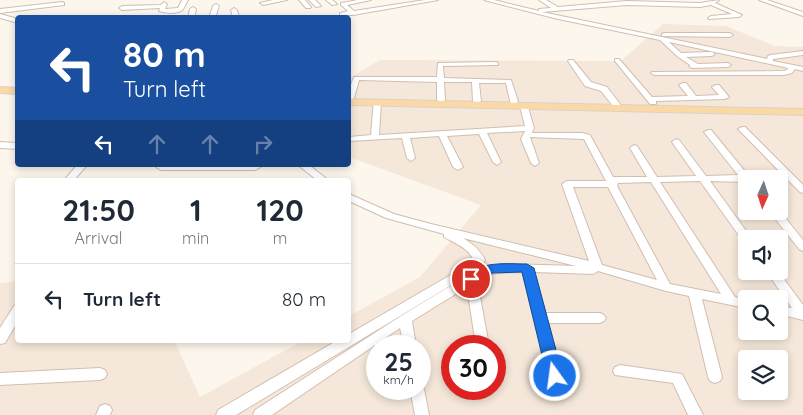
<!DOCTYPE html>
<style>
body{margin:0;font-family:Quicksand,sans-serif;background:#f2f2f3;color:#1f2937;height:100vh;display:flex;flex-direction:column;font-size:19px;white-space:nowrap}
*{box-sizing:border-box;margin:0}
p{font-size:16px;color:#747a83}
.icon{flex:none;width:28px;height:28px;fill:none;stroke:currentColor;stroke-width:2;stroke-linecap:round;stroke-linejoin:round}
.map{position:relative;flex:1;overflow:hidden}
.drawer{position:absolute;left:15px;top:178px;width:336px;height:165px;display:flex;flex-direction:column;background:#fff;border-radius:5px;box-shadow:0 2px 8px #0003}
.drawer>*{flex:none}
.top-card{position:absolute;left:15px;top:15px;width:336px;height:152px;border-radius:5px;box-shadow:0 2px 8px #0003;background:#1a4fa0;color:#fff;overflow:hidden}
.needle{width:32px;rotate:183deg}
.tools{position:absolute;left:738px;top:170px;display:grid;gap:10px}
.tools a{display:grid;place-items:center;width:50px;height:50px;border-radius:5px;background:#fff;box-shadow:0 2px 8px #0003;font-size:25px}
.speed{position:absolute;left:366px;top:335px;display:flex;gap:10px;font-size:25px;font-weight:700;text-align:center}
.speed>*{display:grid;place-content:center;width:65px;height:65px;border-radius:50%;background:#fff;box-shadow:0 2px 8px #0003;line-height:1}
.speed small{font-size:12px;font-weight:400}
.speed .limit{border:8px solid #d22;background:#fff;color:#111}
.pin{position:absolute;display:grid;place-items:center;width:42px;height:42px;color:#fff;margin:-21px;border:2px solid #fff;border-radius:50%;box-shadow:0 1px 5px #0007}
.me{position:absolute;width:55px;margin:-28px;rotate:346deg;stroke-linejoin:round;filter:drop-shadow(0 0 4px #0008)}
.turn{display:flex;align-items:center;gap:18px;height:105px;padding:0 25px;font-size:22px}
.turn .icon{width:65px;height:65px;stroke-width:2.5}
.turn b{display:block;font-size:35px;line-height:42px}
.lanes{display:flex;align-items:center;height:48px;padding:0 25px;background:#0003;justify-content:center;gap:25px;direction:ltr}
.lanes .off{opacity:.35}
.eta{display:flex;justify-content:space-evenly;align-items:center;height:85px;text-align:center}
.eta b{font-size:30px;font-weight:700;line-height:35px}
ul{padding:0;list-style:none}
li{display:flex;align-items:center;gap:15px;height:70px;padding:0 25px;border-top:1px solid #e0e1e3}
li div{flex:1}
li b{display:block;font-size:19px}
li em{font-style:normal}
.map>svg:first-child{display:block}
.residential{fill:#f5e8da;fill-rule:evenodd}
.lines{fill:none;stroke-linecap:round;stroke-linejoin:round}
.minor-casing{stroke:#d1beb0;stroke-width:2}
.major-casing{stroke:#dad1cd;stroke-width:2}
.minor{fill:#fff;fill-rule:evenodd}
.major{fill:#fbd9a5;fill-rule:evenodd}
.route{fill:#1a73e8;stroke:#114b97}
</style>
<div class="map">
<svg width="803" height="415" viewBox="0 0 803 415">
<rect width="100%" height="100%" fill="#fdf6ec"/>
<!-- residential -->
<path class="residential" d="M663 24 726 26 775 46 803 47V415H0V283L17 281 18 340H174L200 397 304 340H349V316L420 277 481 205 349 157V78L380 60 621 61ZM746 179H779V211H746ZM746 239H779V271H746ZM746 299H779V331H746ZM378 346H420V389H378ZM452 346H495V389H452ZM746 359H779V391H746Z"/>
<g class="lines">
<defs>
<g id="minor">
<path d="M182 0H188C186 3 184 10 181 11 176 14 164 13 159 11L160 8 122 10 119 8 122 6 161 5 164 2 167 4 165 9 178 8Z"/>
<polygon points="273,0 287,0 263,5 260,3"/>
<polygon points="299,0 305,0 311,7 310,8 306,8"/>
<polygon points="309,0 315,0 321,6 316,7"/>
<polygon points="326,0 332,0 337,4 332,5"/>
<polygon points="358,0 371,0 347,5 354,11 425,0 438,0 353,15 340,15 340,13 348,11 341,5 341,3"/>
<polygon points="484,0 494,0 539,11 539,9 551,8 539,0 546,0 558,7 627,1 700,3 719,0 715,3 742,15 739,17 709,19 708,18 711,16 732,14 711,5 700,7 627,5 542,12 767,59 768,56 770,55 803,51 803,55 773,59 773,61 803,67 803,71 795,69 792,73 784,75 654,75 651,73 652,72 784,71 787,70 788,68 669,42 681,53 712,52 715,54 712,56 686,57 698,64 728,63 731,65 728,67 692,68 689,66 690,65 677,56 660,40 558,19"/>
<polygon points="759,0 767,0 803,12 803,16"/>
<polygon points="62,2 64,3 64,5 0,13 0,9"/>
<polygon points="216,4 219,6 215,18 209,18 213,6"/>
<polygon points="193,7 196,9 194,18 188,18 190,9"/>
<polygon points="234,8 237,10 239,18 233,18 231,10"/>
<polygon points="0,14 18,19 18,23 0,18"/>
<polygon points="664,33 730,33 733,35 730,37 662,36 662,34"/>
<polygon points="615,59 619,59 652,97 688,96 679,85 683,83 686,83 696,96 719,95 712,87 716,85 719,85 729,97 725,99 656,101 656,104 650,104 615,61"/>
<polygon points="569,60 573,60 591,82 607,87 620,104 619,106 613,106 601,91 585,86 568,61"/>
<polygon points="496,62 498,63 498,65 443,66 444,78 511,80 518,101 517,103 511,103 510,101 506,83 479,83 481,101 477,103 473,101 472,82 444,82 445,100 441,102 437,100 437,82 359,80 354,98 349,100 349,90 354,77 437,77 438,63"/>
<path d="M374 100H380L381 102 379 135 525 126 520 106 524 104H527L534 128 532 133H582L590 135 613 177H647L630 148 634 145 637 146 657 177 696 176 672 142 676 139 679 140 706 176 738 175 704 132 708 130H711L748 175 781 173 738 129 742 127H745L803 185V193L800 192 786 178 746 179V182L710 181 752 239H746V242L743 241 700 181 660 182 735 297 746 300V308L702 299 722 377 720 381 715 383 710 381 708 377 689 296 666 291 598 271 593 274 534 272 545 313H600L604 315 606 318 604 321 600 323H548L562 376 560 380 555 382 550 380 522 272C506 272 491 272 477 280L489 346H476L467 287 412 321 416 346H404L400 328 272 415H253L255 410 401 316 480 268 505 264 576 266 463 238C473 244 480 250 485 260L481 267 236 415H216L218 410 338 340H349V334L473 262C472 249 454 243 444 237V234L386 218 349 201V194L394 214 431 224 589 261 562 184 567 181H606L584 139 530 137 539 163 535 166 531 163 521 139 525 131 487 133 501 162 497 165 493 162 479 134 447 136 463 167 458 170 453 167 439 136 410 138 415 158 411 161 407 158 402 138 349 141V137L371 135ZM651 182 721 294 670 284 617 186 618 183ZM573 187H608L657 280 602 265Z"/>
<polygon points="0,142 18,143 18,149 0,148"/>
<polygon points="77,165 87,165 74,180 68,180 66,178"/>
<polygon points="158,165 264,165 255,170 161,170 156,167"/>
<polygon points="298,165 309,165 328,180 317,180"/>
<polygon points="779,210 803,240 803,251 799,249 769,211"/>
<polygon points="766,271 778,271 803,305 803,320 779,314 779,306 792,308"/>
<polygon points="18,305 18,321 5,343 0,344 0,328 14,306"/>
<polygon points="620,365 682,374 703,415 688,415 673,383 615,375 613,371 615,367"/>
<polygon points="100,368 105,370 107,374 105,378 100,380 0,385 0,373"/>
<polygon points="420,384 424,389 429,415 415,415 410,389 420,389"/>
<polygon points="105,404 110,406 112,410 110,415 96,415 100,406"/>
</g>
<g id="major">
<polygon points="0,87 18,88 18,94 0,93"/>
<polygon points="349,99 803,109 803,115 349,105"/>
</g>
</defs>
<!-- minor casing -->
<use href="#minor" class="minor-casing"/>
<!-- major casing -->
<use href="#major" class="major-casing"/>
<!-- minor -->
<use href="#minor" class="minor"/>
<!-- major -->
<use href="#major" class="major"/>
</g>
<!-- route -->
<path class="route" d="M527 264 534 268 563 376 561 381 555 383 549 381 547 376 522 272 493 273 471 283 467 282 465 279C477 260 508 264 527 264Z"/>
</svg>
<div class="tools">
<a><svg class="needle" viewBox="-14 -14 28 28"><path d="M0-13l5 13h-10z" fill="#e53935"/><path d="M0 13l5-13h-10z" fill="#747a83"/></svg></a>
<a><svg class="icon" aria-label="sound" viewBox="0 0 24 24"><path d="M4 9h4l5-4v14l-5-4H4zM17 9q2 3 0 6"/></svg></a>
<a><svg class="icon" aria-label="search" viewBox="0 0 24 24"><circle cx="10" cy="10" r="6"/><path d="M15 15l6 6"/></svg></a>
<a><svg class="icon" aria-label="layers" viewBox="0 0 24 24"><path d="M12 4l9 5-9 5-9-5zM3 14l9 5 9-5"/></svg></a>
</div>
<div class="speed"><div>25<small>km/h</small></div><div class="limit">30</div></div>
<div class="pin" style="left:471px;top:279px;background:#d93025"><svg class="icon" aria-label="arrive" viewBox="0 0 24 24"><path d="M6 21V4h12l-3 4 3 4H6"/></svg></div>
<svg class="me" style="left:555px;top:376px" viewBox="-20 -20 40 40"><circle r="17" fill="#1a73e8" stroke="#fff" stroke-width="3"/><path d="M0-11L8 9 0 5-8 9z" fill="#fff"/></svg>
<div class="top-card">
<div class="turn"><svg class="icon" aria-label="left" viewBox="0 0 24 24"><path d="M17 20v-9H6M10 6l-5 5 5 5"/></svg><div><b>80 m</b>Turn left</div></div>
<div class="lanes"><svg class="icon" aria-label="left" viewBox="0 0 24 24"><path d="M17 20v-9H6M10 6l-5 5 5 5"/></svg><svg class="icon off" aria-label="ahead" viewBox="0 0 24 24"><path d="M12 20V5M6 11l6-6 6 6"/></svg><svg class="icon off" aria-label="ahead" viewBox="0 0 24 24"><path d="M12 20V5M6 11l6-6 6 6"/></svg><svg class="icon off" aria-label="right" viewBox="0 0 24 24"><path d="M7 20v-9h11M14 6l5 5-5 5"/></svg></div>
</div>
<section class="drawer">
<div class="eta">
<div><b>21:50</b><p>Arrival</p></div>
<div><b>1</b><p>min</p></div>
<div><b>120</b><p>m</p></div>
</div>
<ul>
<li><svg class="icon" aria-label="left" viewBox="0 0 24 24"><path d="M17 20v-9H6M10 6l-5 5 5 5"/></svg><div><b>Turn left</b></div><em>80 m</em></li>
</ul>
</section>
</div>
